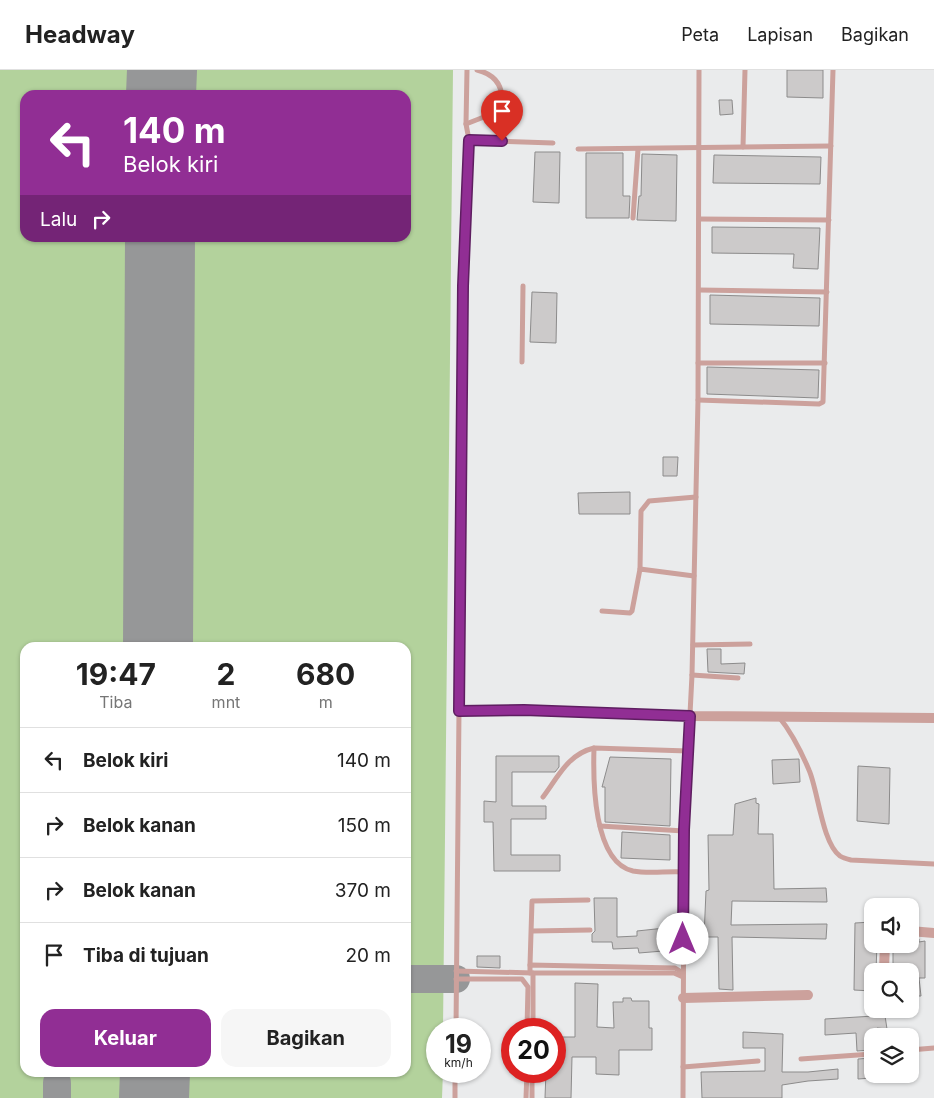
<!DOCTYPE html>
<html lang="id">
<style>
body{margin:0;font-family:Inter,sans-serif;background:#f6f6f6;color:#222;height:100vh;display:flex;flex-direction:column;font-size:19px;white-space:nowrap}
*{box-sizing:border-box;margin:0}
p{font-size:16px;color:#767676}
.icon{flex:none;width:28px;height:28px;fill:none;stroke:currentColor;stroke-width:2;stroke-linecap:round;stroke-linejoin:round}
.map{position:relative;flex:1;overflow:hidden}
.details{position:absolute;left:20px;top:572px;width:391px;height:435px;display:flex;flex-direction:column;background:#fff;border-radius:15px;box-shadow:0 1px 4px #0004}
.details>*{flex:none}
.guide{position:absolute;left:20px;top:20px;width:391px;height:152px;border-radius:15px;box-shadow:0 1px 4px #0004;background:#912e94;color:#fff;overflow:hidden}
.tools{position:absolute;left:864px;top:828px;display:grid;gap:10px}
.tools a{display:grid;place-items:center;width:55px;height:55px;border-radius:10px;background:#fff;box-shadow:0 1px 4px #0004;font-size:25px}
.speed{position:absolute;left:426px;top:948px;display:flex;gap:10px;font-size:25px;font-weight:700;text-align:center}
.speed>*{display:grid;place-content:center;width:65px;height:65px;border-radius:50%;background:#fff;box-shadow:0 1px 4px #0004;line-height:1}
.speed small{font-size:12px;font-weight:400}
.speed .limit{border:8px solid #d22;background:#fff;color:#111}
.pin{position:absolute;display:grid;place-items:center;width:42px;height:42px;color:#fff;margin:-51px -21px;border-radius:50% 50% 50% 0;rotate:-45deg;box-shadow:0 0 5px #0007}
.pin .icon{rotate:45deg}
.me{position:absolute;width:55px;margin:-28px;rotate:0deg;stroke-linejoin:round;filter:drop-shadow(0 0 4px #0008)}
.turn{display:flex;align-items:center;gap:18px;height:105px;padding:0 20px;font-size:22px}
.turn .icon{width:65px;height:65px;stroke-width:2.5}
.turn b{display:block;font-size:35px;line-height:42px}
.then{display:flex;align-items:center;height:48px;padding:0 20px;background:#0003;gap:10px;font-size:19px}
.eta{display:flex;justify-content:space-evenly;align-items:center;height:85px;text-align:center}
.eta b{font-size:30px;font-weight:700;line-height:35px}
.button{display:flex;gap:10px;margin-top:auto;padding:10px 20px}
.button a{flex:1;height:58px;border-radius:15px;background:#912e94;color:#fff;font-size:20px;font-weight:700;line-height:58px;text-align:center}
.button a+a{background:#f6f6f6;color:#222}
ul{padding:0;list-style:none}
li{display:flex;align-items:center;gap:15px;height:65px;padding:0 20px;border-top:1px solid #e0e0e0}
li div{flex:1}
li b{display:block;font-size:19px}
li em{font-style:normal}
header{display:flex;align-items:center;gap:30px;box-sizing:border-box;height:70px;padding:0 25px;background:#fff;border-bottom:1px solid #e0e0e0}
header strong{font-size:24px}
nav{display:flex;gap:28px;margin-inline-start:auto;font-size:18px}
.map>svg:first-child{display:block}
.green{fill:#b3d29c;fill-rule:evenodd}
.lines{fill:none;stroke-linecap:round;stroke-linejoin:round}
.taxiway{stroke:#969798;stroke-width:28}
.runway{stroke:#969798;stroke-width:70}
.building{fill:#cccaca;stroke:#8c8b8b}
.lane{stroke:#cca19c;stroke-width:5}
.street{stroke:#cca19c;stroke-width:10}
.route-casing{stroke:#5e1e60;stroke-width:12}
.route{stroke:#912e94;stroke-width:9}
</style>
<header>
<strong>Headway</strong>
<nav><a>Peta</a><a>Lapisan</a><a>Bagikan</a></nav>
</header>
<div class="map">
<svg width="934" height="1028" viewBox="0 0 934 1028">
<rect width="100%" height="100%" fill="#eaebec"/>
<!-- green -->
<path class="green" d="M0 0H453L443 959H438V1001H443L442 1028H0ZM25 25H406V168H25ZM25 578H406V1002H25Z"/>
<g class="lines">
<!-- taxiway -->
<g class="taxiway">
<polyline points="406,909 456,909"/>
<polyline points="57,1013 57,1028"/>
</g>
<!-- runway -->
<g class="runway">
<polyline points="161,25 162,0"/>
<polyline points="158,578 160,168"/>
<polyline points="154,1028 155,1002"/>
</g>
</g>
<!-- building -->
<g class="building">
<polygon points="787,0 823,0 823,28 787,27"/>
<polygon points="719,30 732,30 733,44 720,45"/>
<polygon points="535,82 560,82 559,133 533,132"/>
<polygon points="586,83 623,83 623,126 630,126 629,148 586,148"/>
<polygon points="642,84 677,85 676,151 637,150 639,126 641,126"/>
<polygon points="714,85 821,87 820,114 713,113"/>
<polygon points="712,157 820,158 818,199 793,198 794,184 712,183"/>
<polygon points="532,222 557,223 556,273 530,272"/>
<polygon points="710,225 820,228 819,256 710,254"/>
<polygon points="707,297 819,300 818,328 707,324"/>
<polygon points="663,387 678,387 677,406 663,406"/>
<polygon points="630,422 630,444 579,444 578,423"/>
<polygon points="707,579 721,579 721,594 745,593 744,604 708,602"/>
<polygon points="496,686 559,686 559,697 555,702 512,702 512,736 546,736 546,749 511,749 511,785 560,785 560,801 494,801 493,752 484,752 484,731 496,732"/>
<polygon points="610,687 671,689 670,756 605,752 605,717 602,717"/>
<polygon points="799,689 800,712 773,714 772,690"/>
<polygon points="858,696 890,698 889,754 857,751"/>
<polygon points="756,728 756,733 759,734 758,764 773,764 774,819 826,818 827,832 732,831 731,855 827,854 826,869 732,867 733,920 719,919 718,867 704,867 706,821 709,820 708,765 733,765 735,734"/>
<polygon points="622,762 670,765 670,790 621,788"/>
<polygon points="594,828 617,828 617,867 637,866 637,861 665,858 666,869 662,870 663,881 639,883 638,878 613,879 612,872 592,872 592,864 595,861"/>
<polygon points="872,852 872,874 877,874 876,901 872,901 872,921 854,920 855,853"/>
<polygon points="919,869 919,872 925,871 925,908 919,908 921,926 910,926 910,901 893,901 893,874 910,874 910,870"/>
<polygon points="477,886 500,886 500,898 477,897"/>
<polygon points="575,913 598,914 597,957 614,958 613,932 623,932 623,928 631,928 632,931 649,931 649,958 652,958 652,980 619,980 619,1005 596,1004 596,987 572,987 571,1028 545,1028 546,1001 555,1001 555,967 575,967"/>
<polygon points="874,939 884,939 887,959 877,958 877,966 872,966 872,980 857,981 856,963 825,965 825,949 874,946"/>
<polygon points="743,962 783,964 782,1002 808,1002 838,999 838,1009 808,1011 782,1015 782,1028 702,1028 701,1002 765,1001 765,978 743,978"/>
<polygon points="872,988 872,1008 858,1009 858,989"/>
</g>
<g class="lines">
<!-- lane -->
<g class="lane">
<path d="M466 54 489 45 502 33C503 15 494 4 477 0"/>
<polyline points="469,70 553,73"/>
<polyline points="743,77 745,0"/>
<polyline points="578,79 831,76"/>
<polyline points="633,148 638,79"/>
<polyline points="699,149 829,150"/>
<polyline points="699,220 827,222"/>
<polyline points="522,292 523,216"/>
<polyline points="698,293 825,293"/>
<polyline points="698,330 819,334 823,332 833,0"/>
<polyline points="640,499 641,441 649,431 696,427"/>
<polyline points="602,541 630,543 632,541 640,499 694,506"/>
<polyline points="693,575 750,574"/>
<polyline points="692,605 738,608"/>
<path d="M779 647C792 663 801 681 809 700 818 720 822 773 840 786 843 788 847 789 851 790L934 794"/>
<path d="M594 678C593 710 593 792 633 801 648 804 667 801 683 802"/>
<path d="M543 727C558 707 568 684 594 678L688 681"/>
<polyline points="600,756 684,761"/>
<polyline points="532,861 590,860"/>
<polyline points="530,895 532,831 588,830"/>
<polyline points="456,901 533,903 533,959"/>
<polyline points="530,903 530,895 675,898 683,903"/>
<polyline points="533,903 674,903 683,907"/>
<polyline points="456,909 522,909 528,917 527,959"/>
<polyline points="456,959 463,217 469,70 466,54 467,0"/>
<polyline points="910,980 934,978"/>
<polyline points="801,989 872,984"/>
<polyline points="683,997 758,991"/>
<polyline points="455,1028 455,1001"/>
<polyline points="526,1028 527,1001"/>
<polyline points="532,1028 532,1001"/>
<polyline points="683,1028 684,761 692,605 698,330 699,0"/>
</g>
<!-- street -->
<g class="street">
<polyline points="459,641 524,640 690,646 934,648"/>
<polyline points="910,861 934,863"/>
<polyline points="884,898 885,874"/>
<polyline points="683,928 808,925"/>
</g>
</g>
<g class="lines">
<defs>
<polyline id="route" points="502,71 469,70 463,216 459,641 524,640 690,646 684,760 683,869"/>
</defs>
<!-- route casing -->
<use href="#route" class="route-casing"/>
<!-- route -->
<use href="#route" class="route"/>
</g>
</svg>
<div class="tools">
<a><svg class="icon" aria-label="sound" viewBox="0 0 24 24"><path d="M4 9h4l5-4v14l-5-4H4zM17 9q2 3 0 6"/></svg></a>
<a><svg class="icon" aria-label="search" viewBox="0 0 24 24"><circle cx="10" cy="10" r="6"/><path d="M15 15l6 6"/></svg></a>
<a><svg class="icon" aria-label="layers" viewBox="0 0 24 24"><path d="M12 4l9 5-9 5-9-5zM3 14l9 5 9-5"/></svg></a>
</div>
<div class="speed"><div>19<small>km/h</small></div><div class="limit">20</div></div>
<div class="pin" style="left:502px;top:71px;background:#d93025"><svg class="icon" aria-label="arrive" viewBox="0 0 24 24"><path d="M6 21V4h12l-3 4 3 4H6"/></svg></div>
<svg class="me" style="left:683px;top:869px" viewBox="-20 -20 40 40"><circle r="19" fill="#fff"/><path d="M0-13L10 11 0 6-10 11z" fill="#912e94"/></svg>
<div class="guide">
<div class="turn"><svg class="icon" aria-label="left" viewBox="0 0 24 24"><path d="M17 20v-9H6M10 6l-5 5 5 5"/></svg><div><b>140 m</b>Belok kiri</div></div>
<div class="then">Lalu<svg class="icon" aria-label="right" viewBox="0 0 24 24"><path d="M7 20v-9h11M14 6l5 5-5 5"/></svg></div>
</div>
<section class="details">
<div class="eta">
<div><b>19:47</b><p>Tiba</p></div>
<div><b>2</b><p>mnt</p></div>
<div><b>680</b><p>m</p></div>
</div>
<ul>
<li><svg class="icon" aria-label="left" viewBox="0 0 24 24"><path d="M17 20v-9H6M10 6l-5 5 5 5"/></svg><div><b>Belok kiri</b></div><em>140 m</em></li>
<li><svg class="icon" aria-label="right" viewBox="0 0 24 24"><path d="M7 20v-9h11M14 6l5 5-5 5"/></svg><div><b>Belok kanan</b></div><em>150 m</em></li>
<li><svg class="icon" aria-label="right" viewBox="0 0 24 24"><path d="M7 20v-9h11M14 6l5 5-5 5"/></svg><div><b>Belok kanan</b></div><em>370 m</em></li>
<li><svg class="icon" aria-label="arrive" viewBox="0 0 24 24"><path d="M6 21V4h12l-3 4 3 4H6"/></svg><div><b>Tiba di tujuan</b></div><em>20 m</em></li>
</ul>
<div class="button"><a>Keluar</a><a>Bagikan</a></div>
</section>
</div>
